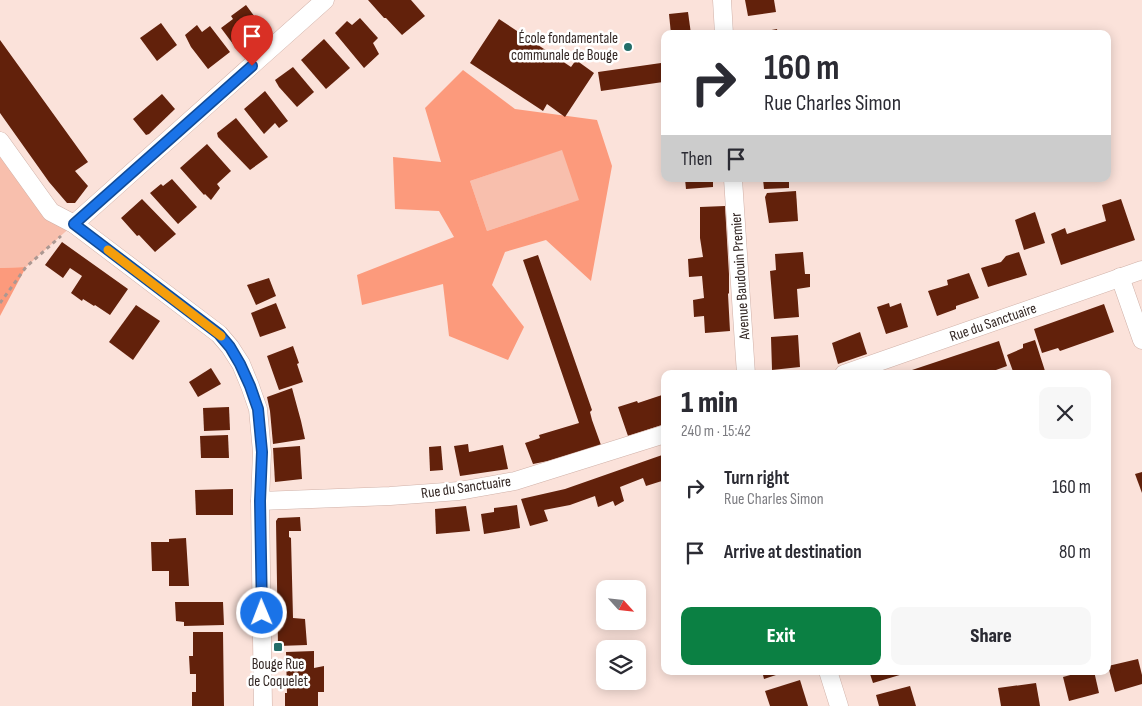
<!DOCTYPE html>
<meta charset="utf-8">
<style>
body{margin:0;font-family:"Sofia Sans Condensed",sans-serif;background:#f7f7f7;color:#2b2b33;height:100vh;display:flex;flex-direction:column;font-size:19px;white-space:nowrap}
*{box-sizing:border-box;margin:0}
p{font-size:16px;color:#7c7c81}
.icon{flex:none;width:28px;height:28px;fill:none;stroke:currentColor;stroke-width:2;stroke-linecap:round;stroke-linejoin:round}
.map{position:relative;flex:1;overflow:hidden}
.drawer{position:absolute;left:661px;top:370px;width:450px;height:305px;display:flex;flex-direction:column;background:#fff;border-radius:10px;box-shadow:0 2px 12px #0003}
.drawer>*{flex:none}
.banner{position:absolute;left:661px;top:30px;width:450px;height:152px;border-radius:10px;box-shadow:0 2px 12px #0003;background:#fff;color:#2b2b33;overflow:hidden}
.needle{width:32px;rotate:117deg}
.tools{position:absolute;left:596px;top:580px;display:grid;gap:10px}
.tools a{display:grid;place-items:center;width:50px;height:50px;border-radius:10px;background:#fff;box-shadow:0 2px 12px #0003;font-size:25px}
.pin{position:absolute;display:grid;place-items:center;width:42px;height:42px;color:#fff;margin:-51px -21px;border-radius:50% 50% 50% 0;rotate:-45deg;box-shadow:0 0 5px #0007}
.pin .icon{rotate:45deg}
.me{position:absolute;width:55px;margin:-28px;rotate:359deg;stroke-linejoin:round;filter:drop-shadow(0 0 4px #0008)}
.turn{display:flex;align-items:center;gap:18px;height:105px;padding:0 20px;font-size:22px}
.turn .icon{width:65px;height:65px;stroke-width:2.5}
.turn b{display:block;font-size:35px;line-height:42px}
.then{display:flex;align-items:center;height:48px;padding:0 20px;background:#0003;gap:10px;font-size:19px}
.round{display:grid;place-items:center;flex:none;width:52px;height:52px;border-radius:10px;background:#f7f7f7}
.headline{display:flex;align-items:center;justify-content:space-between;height:85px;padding:0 20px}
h1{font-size:30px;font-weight:800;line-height:38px}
.primary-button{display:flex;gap:10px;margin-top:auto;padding:10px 20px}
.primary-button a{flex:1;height:58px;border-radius:10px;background:#0b8043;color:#fff;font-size:20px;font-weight:800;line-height:58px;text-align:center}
.primary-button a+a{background:#f7f7f7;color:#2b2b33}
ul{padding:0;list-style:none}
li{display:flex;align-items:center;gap:15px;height:65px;padding:0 20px}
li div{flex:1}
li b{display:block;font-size:19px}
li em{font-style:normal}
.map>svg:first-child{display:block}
.green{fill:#f8bfad}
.forest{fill:#fc9a7c;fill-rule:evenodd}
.building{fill:#62210b}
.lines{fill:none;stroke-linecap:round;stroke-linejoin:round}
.minor-casing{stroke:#d0b1a8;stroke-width:19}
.path{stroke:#ac9892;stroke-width:3;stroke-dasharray:4 4;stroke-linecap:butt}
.minor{stroke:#fff;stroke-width:18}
.route-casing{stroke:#114b97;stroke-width:12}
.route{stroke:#1a73e8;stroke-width:9}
.slow{stroke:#f59e0b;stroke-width:9}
.poi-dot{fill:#236d68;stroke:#fff;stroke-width:2}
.labels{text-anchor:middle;stroke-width:5;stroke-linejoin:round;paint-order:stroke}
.poi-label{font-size:15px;fill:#332724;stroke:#fff;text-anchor:end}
.street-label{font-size:15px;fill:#332724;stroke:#fff}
</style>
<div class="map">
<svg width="1142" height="706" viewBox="0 0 1142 706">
<rect width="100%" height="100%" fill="#fbe2da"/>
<!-- green -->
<g class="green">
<polygon points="0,141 51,211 74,224 26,267 0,268"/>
<polygon points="563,149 580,200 487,231 470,181"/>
</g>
<!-- forest -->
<g class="forest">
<path d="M463 70 515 109 597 120 612 166 591 281 546 240 505 252 492 285 524 327 508 360 449 336 443 284 362 305 357 275 454 237 439 211 395 209 393 157 441 162 425 108ZM562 150 579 200 487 231 470 181Z"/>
<polygon points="26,267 0,316 0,268"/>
</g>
<!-- building -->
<g class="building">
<polygon points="368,0 411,0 425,16 402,35 386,18 384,18"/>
<polygon points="745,0 774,0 776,12 748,16"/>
<polygon points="246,5 263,28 236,48 221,28 233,19 231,16"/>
<polygon points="688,12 691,34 671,34 669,14"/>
<polygon points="360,18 378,38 373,43 379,54 364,68 335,33 347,21 352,25"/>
<polygon points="499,19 571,67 576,60 594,73 565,117 547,104 543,111 470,63"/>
<polygon points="161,23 177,45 157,61 140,38"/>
<polygon points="197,25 202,32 210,26 230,52 208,69 191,47 185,35"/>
<polygon points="777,29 778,34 757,34 756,33"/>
<polygon points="324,39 350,68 326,89 301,60"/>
<polygon points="0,40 88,162 75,171 88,186 75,203 67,203 49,182 0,113"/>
<polygon points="661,63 663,82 601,91 598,72"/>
<polygon points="293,67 314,92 297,107 279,87 275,80"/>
<polygon points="265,91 288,121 279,128 275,123 264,134 244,109"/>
<polygon points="162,94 175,109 149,134 146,135 133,119"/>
<polygon points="236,118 268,157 250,170 218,137 217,133"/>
<polygon points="207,144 231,171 217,184 220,188 211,200 205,194 204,195 180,168"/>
<polygon points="172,179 197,207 178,224 150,193 161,184 163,186"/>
<polygon points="685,179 713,179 713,187 686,189"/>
<polygon points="763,179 789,179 789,188 764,189"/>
<polygon points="796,191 798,221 769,223 765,197 767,193"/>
<polygon points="142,199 176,234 155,252 139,235 137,236 121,218"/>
<polygon points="1121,199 1135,240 1061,265 1051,234 1065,228 1067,234 1106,221 1102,205"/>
<polygon points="725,206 729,274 729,293 728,294 730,331 705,333 704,316 694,317 693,300 704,298 702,276 689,277 688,259 703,257 700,238 700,207"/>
<polygon points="1035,212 1045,243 1024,250 1015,220"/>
<polygon points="62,242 128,289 110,315 95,305 94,306 83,299 82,301 71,293 82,276 70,268 63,278 45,265"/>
<polygon points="803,252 805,274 810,274 810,287 797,289 799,317 774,319 770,271 776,270 775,254"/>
<polygon points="1019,252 1027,275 988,287 981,268 1001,262 1006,256"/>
<polygon points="538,255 592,410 590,412 592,420 601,445 548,461 533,464 525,443 540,438 539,435 579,423 523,260"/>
<polygon points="969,273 979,298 956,306 956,309 937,316 928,291 948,285 947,280"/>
<polygon points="269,278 276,296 256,305 247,285"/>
<polygon points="276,303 286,328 260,337 251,313"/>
<polygon points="889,303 890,307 901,303 908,327 886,334 877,307"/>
<polygon points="1104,304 1114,332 1060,351 1058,348 1042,353 1034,329"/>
<polygon points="136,305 160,321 133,360 109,342"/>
<polygon points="860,332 867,354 838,364 832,343"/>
<polygon points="798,335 800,367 772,370 771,337"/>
<polygon points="1035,340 1046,374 1014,374 1007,355 1023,348 1023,344"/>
<polygon points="999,341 1007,366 985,374 900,374"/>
<polygon points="293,346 299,363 297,364 303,382 279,390 267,356"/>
<polygon points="211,368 221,384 198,397 189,382"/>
<polygon points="292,388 301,421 305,439 273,444 270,411 267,397"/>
<polygon points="665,394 665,424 628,436 618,407 637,401 638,403"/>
<polygon points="229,407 230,430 204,431 203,408"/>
<polygon points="228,435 229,458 201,458 200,436"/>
<polygon points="468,444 469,452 503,445 508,469 460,476 454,446"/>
<polygon points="300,446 302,479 275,482 273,448"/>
<polygon points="441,446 443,470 430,471 429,447"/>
<polygon points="665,454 665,480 646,486 643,478 620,487 624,501 615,506 613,501 598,507 595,496 570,505 544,510 548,521 530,526 521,499 565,489"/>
<polygon points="1142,472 1142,493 1135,474"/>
<polygon points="233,489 233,515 196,515 195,490"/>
<polygon points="517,505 520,528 484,534 481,514 494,512 494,508"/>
<polygon points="466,506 470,531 436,534 435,509"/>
<polygon points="300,517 301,531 289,531 289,537 291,538 293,618 305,619 307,645 278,646 276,521 278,518"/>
<polygon points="186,538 189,586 169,586 169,571 152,571 151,542 169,542 169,539"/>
<polygon points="175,602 223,602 224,625 184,626 184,622 176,621"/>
<polygon points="193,632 223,632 224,706 192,706 192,692 196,692 196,674 190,674 189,656 193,656"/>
<polygon points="314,651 314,668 324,666 324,692 318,692 318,706 285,706 285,693 287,693 286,652"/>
<polygon points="1138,659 1142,675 1142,684 1115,692 1108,666"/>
<polygon points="762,671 776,671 776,675 764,679"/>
<polygon points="869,671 902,671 903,674 873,683"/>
<polygon points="1085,671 1094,671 1099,693 1069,701 1063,677"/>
<polygon points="800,680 808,706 770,706 765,691"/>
<polygon points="1036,683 1040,706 1001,706 998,688"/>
<polygon points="910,686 916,706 879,706 876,695"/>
</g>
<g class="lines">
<defs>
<g id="minor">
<polyline points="722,0 724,34"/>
<polyline points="0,141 51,212 74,224 219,334 230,347 241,364 250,386 258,409 262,452 260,501 263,706"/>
<polyline points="733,179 746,374"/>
<polyline points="74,224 325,0"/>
<polyline points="1120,277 1142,340"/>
<polyline points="844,374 1142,270"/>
<polyline points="260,501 390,496 459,491 515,481 665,434"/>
<polyline points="828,671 839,706"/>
</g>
</defs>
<!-- minor casing -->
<use href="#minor" class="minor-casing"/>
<!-- path -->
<polyline class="path" points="0,303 26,267 61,236"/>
<!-- minor -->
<use href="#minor" class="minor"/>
</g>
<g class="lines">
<defs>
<polyline id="route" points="252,66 74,224 219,334 230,347 240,364 250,386 258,409 262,452 260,501 262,613"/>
</defs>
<!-- route casing -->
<use href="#route" class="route-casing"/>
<!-- route -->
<use href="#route" class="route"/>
<!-- slow -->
<polyline class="slow" points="108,250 221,336"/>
</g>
<!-- markers -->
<g class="poi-dot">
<circle cx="628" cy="47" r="5"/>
<rect x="273" y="642" width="10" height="10" rx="2.5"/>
</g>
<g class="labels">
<!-- poi labels -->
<g class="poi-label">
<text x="618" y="43">École fondamentale<tspan x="618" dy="17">communale de Bouge</tspan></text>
<text x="278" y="669" text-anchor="middle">Bouge Rue<tspan x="278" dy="17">de Coquelet</tspan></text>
</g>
<!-- street labels -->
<g class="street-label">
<text transform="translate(740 276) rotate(-94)" y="5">Avenue Baudouin Premier</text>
<text transform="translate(993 322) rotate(-19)" y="5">Rue du Sanctuaire</text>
<text transform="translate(466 487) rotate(-8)" y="5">Rue du Sanctuaire</text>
</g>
</g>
</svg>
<div class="tools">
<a><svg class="needle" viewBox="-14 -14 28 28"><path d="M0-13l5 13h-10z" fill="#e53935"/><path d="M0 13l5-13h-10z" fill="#7c7c81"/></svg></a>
<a><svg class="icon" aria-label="layers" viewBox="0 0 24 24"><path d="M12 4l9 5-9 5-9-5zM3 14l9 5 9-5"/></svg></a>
</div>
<div class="pin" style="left:252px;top:66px;background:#d93025"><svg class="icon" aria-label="arrive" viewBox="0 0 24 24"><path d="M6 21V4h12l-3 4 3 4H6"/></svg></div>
<svg class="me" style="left:262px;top:613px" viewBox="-20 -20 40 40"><circle r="17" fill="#1a73e8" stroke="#fff" stroke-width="3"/><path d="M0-11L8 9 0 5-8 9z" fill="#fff"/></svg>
<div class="banner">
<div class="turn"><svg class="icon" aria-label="right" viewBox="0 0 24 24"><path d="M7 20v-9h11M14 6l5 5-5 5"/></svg><div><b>160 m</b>Rue Charles Simon</div></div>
<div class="then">Then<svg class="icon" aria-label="arrive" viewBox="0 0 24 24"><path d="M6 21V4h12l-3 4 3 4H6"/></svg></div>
</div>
<section class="drawer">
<div class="headline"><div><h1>1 min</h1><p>240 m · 15:42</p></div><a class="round"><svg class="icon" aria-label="close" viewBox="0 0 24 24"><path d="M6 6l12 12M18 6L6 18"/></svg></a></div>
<ul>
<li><svg class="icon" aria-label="right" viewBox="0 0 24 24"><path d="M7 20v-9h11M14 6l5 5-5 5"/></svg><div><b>Turn right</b><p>Rue Charles Simon</p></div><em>160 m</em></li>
<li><svg class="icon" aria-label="arrive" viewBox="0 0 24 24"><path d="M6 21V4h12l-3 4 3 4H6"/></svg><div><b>Arrive at destination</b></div><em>80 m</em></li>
</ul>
<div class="primary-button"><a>Exit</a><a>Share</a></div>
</section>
</div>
